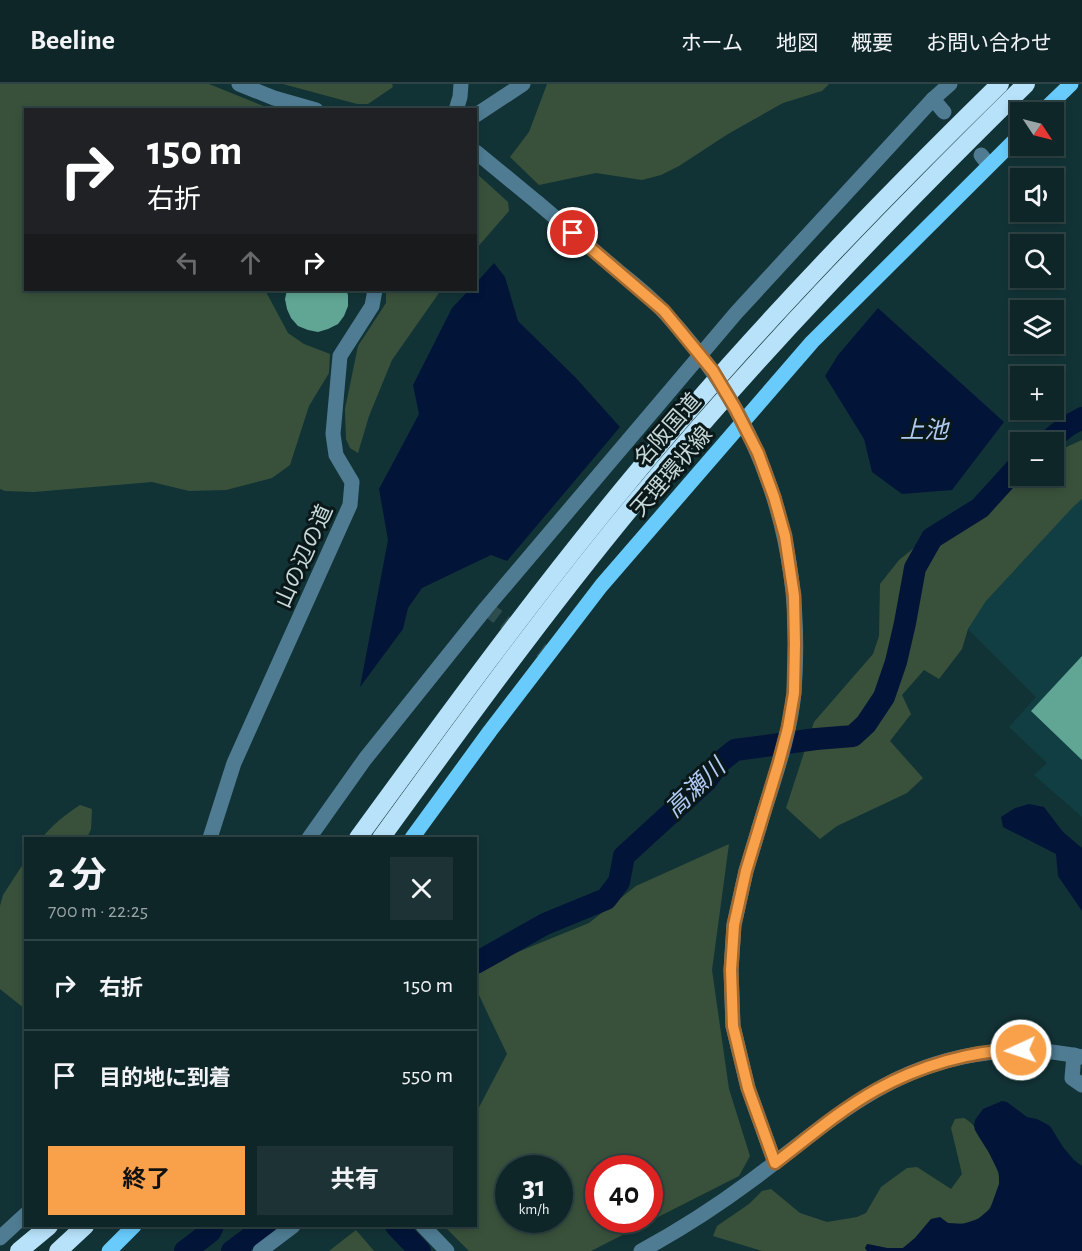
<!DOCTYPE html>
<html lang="ja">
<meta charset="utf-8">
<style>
body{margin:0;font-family:"Alegreya Sans","Noto Sans JP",sans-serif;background:#1c3234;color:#f1f3f6;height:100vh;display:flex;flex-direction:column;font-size:22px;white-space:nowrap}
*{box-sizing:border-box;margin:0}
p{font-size:20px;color:#9ba5a8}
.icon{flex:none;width:33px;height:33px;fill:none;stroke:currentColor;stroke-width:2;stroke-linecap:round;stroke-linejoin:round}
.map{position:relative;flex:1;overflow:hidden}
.sheet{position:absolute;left:24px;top:753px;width:453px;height:390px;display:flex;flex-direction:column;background:#0e2628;border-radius:0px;box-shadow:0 3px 9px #0003,0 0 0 2px #2e4345}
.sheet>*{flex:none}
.banner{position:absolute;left:24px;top:24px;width:453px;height:183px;border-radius:0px;box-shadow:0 3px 9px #0003,0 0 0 2px #2e4345;background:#202124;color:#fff;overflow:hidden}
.needle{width:39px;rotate:125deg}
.buttons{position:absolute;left:1010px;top:18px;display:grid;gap:12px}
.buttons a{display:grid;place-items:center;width:54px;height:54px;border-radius:0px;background:#0e2628;box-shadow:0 3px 9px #0003,0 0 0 2px #2e4345;font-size:30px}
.speed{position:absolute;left:495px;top:1071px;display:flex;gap:12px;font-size:30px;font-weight:700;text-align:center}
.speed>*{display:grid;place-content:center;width:78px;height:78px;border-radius:50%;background:#0e2628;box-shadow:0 3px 9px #0003,0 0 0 2px #2e4345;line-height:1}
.speed small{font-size:15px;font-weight:400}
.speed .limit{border:9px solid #d22;background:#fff;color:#111}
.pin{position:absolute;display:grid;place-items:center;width:51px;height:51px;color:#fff;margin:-26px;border:3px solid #fff;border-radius:50%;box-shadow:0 2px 6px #0007}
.me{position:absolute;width:66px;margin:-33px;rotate:267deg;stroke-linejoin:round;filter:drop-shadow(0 0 4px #0008)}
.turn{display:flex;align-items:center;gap:21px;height:126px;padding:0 24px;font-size:27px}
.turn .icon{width:78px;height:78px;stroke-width:2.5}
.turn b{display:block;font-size:42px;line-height:51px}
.lanes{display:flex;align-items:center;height:57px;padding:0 24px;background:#0003;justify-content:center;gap:30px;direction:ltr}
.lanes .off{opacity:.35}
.round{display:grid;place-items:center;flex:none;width:63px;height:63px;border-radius:0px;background:#1c3234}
.overview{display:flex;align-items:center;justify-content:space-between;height:102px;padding:0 24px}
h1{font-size:36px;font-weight:700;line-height:45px}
.button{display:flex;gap:12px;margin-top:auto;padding:12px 24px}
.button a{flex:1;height:69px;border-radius:0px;background:#f8a14a;color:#111;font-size:24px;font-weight:700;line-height:69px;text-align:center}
.button a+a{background:#1c3234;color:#f1f3f6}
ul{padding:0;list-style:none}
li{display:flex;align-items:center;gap:18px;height:90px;padding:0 24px;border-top:2px solid #2e4345}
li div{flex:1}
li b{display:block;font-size:22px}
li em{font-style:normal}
header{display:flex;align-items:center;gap:36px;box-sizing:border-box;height:84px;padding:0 30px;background:#0e2628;border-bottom:2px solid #2e4345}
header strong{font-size:28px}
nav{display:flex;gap:33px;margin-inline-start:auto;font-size:21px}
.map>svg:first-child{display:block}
.built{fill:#113e42}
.green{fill:#39513b;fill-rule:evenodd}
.water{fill:#021539}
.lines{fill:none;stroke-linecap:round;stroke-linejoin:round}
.river{stroke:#021539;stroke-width:22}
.building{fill:#61a694}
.minor-tunnel{stroke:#2d4c4e;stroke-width:15;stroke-dasharray:15 8;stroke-linecap:butt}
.minor{stroke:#4f7c93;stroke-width:15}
.major{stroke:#68cbfb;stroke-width:15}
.highway{stroke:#b7e2f9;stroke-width:18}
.minor-bridge{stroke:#4f7c93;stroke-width:15}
.route-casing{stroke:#a16930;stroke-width:15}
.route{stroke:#f8a14a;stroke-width:10}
.labels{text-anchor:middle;stroke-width:6;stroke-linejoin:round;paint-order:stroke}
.street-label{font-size:22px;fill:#c6d8d9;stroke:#0a1819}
.water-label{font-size:24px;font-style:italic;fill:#b2cbf4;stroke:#0a1819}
</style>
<header>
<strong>Beeline</strong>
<nav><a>ホーム</a><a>地図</a><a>概要</a><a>お問い合わせ</a></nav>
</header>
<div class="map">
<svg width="1082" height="1167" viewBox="0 0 1082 1167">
<rect width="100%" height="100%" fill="#123336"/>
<!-- built -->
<polygon class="built" points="1082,415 1082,733 1034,691 1047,679 1009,643 1036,613 968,545 986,517 1073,422"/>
<!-- green -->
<g class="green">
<polygon points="0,0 209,0 271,25 26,26 26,206 265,206 288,249 304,260 330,270 329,289 309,322 290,381 272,394 226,406 189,407 152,398 34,408 5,407 0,405"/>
<polygon points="283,0 392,0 393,3 368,20 357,20"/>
<polygon points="547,0 829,0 822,7 783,19 728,50 679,82 661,91 642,96 596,89 539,101 510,73 529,48"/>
<polygon points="476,89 508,118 509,127 476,165"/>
<polygon points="386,206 441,206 392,276 369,332 358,369 350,364 346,355 345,325 358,262 386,219"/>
<polygon points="1082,356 1082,415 1073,423 986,517 968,545 962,565 939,595 924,586 902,611 911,630 890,657 923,694 907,709 837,742 820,755 786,724 814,638 873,570 879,552 880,500 899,476 925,455 975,428 1020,386 1020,392 1053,392 1053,369"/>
<path d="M80 721 92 725 91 745 87 754H42C52 741 66 730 80 721Z"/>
<path d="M729 760 712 886 729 1005 750 1072 739 1092 591 1167H469L444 1142H476V1029L507 970 476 905V885L589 839 636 802ZM560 1084V1136H508V1084ZM598 1084H650V1136H598Z"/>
<polygon points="25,777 25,925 0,905 0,822 3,811"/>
<path d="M964 1034C967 1036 969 1037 972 1040 975 1043 974 1043 976 1048 983 1061 995 1074 998 1089 1003 1105 991 1130 975 1136 968 1139 956 1141 948 1139 938 1135 943 1133 931 1135L915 1154 903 1164H887L868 1160 865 1164 867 1167H762L713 1152 717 1142 749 1120 762 1107 771 1105 800 1129 827 1138 857 1133 866 1129 881 1103 907 1084 917 1083 951 1105 962 1090 951 1044 955 1035Z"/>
<polygon points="356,1146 374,1167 329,1167"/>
</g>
<!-- water -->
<g class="water">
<polygon points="494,179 505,193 518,237 576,294 620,343 507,477 491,471 422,504 408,524 403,545 360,603 388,456 379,405 419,330 413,301 452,224 469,206 476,206 476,199"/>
<polygon points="878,224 1004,338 952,406 902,410 872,388 864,355 825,292 838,271"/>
<polygon points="1029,720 1044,723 1063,748 1082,764 1082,827 1058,792 1056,770 1003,743 1001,733 1015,724"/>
<polygon points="1002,1017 1007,1018 1027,1033 1037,1035 1050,1042 1063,1063 1074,1076 1082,1082 1082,1167 867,1167 865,1164 867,1160 887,1164 903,1164 915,1154 931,1135 940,1133 948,1139 963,1140 978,1135 990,1125 999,1100 999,1089 988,1067 975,1046 974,1041 975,1036 983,1025"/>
</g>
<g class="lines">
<!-- river -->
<g class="river">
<polyline points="1047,358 1066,343 1082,334"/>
<polyline points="476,879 545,840 606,815 619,798 624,772 706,697 719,679 735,666 816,655 853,652 866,640 884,613 896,578 905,539 915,484 932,454 980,424 1020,380"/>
<polyline points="396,1142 420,1167"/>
<polyline points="185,1167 210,1148 213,1142"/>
<polyline points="232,1167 266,1142"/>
</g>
</g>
<!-- building -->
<g class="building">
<polygon points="287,206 346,206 348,211 348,222 344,232 338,240 328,245 318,248 308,246 298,242 291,234 287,225 285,215"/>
<polygon points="1082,572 1082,676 1031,627"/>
</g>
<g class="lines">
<!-- minor-tunnel -->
<polyline class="minor-tunnel" points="486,524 548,571"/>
<!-- minor -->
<g class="minor">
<polyline points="239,0 274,14 316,26"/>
<polyline points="933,15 944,28"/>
<polyline points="456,26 460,13 461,0"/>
<polyline points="476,31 523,0"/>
<polyline points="476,68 538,119"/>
<polyline points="981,71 989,81"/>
<polyline points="759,744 746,787 734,841 731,886 733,942 748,1004 775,1079"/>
<polyline points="210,754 234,679 350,421 352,398 336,371 333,350 340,272 372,222 375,206"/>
<polyline points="309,754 365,675 486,524 736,229 933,15 950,0"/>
<polyline points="1074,971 1072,994 1082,1001"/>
<polyline points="423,1142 447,1167"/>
<polyline points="0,1154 26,1130"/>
<polyline points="260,1167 293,1142"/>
<path d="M641 1167C680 1146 717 1122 752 1096 793 1066 831 1032 875 1007 936 971 1012 957 1082 973"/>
</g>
<!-- major -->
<g class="major">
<polyline points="1042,28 1071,0"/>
<polyline points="412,754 490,647 601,502 812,258 1020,51"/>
<polyline points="109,1167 134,1142"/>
</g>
<!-- highway -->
<g class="highway">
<path d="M358 754C444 636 530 518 623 405 740 262 868 129 1000 0"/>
<path d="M381 754C463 641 545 528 634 420 756 272 890 134 1026 0"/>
<polyline points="19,1167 49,1142"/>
<polyline points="58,1167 85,1142"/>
</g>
<!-- minor-bridge -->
<path class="minor-bridge" d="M538 119C565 142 591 164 618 187 634 200 651 213 665 229 764 335 805 464 794 608 790 654 772 700 759 744"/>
</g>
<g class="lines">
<defs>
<path id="route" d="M573 149 664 227 713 287 735 324 758 369 774 413 785 452 794 512 795 560 794 609 788 644 779 678 746 787 734 841 731 886 733 942 748 1004 775 1079C808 1054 840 1026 876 1006 919 982 972 966 1021 966"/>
</defs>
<!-- route casing -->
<use href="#route" class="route-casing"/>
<!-- route -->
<use href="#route" class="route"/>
</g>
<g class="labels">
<!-- street labels -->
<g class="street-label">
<text transform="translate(667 345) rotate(-49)" y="8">名阪国道</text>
<text transform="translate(671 387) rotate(-49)" y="8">天理環状線</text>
<text transform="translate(303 472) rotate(-66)" y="8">山の辺の道</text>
</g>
<!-- water labels -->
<g class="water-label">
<text x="924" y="354">上池</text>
<text transform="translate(695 704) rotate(-44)" y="8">高瀬川</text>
</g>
</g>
</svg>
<div class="buttons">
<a><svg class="needle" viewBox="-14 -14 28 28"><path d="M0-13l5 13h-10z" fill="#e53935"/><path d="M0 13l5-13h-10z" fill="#9ba5a8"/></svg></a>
<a><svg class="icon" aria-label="sound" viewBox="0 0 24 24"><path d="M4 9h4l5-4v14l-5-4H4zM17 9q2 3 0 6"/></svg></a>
<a><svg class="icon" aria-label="search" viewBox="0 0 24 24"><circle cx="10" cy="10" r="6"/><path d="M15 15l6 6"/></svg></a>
<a><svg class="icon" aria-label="layers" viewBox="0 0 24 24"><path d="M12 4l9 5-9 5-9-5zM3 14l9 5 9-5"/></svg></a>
<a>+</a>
<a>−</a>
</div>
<div class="speed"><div>31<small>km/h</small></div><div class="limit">40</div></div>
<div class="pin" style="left:573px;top:149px;background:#d93025"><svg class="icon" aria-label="arrive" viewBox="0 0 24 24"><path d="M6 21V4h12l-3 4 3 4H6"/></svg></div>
<svg class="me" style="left:1021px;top:966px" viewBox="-20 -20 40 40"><circle r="17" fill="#f8a14a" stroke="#fff" stroke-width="3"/><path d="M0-11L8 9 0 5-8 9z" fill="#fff"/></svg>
<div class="banner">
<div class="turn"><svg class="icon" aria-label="right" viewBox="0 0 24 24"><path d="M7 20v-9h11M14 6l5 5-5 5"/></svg><div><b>150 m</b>右折</div></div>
<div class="lanes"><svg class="icon off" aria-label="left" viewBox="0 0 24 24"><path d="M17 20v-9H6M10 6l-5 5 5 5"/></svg><svg class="icon off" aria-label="ahead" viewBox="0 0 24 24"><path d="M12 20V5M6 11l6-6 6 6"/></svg><svg class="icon" aria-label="right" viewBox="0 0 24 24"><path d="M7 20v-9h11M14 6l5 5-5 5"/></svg></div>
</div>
<section class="sheet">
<div class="overview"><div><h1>2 分</h1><p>700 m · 22:25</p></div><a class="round"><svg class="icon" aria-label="close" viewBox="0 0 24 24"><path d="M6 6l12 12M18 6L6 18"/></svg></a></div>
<ul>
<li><svg class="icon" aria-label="right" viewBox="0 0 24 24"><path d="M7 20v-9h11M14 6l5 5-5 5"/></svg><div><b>右折</b></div><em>150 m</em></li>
<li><svg class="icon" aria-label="arrive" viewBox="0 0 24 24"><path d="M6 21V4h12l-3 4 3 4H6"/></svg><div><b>目的地に到着</b></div><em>550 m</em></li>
</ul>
<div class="button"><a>終了</a><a>共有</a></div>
</section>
</div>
